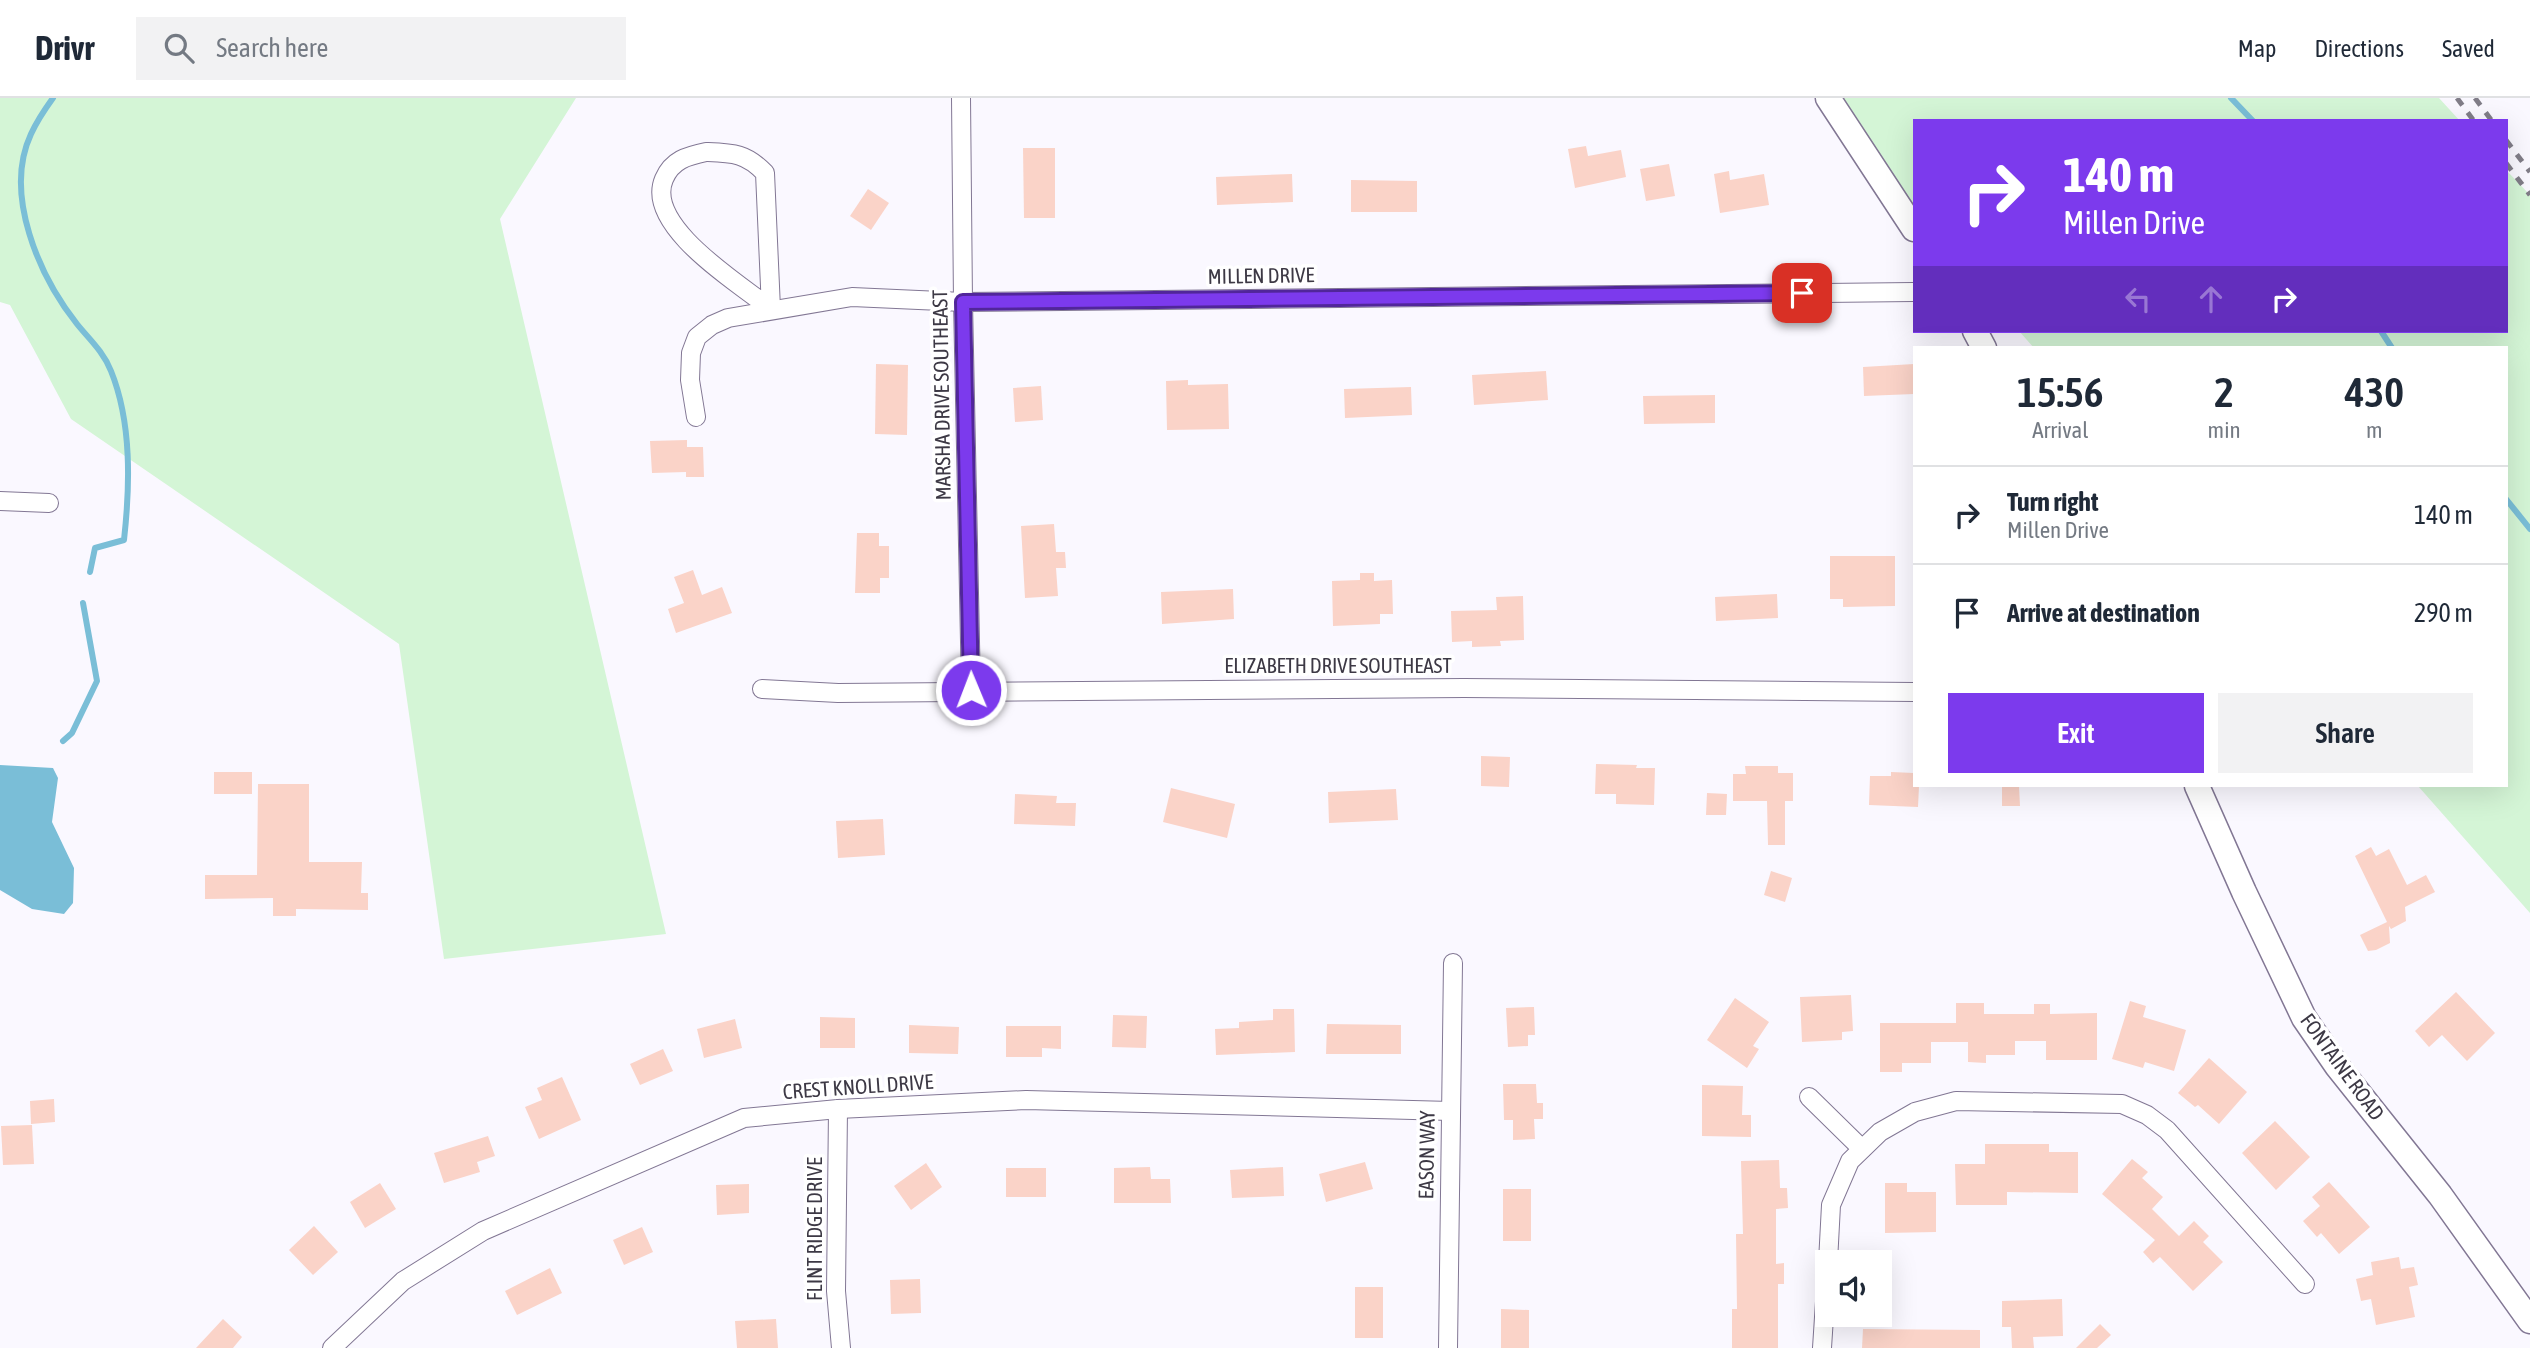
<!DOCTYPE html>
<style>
body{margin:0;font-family:"Asap Condensed",sans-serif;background:#f2f2f3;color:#1f2937;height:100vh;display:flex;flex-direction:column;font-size:26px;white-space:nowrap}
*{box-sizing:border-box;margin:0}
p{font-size:23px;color:#747a83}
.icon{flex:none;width:38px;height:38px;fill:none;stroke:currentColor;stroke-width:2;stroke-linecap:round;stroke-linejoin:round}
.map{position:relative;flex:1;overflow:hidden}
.drawer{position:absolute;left:1913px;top:248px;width:595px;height:441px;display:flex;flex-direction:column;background:#fff;border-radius:0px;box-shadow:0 7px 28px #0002}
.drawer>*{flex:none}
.hud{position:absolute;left:1913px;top:21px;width:595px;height:214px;border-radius:0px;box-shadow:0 7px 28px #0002;background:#7c3aed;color:#fff;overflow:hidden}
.buttons{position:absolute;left:1815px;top:1152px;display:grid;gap:14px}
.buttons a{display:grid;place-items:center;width:77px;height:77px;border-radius:0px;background:#fff;box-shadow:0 7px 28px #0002;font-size:35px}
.pin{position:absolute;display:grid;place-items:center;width:60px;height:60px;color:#fff;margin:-30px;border-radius:14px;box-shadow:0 4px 10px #0006}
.me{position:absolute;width:77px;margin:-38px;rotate:359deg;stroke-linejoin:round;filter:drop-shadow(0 0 5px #0008)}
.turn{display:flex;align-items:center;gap:24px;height:147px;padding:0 35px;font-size:32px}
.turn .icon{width:91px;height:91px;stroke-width:2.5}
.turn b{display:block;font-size:49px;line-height:60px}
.lanes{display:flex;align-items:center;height:66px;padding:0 35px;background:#0003;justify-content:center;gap:35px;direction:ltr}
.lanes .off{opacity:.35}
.eta{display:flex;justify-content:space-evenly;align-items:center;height:119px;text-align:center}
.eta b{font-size:42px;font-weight:600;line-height:49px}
.button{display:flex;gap:14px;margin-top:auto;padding:14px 35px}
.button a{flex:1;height:80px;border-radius:0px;background:#7c3aed;color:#fff;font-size:28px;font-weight:600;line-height:80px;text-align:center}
.button a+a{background:#f2f2f3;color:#1f2937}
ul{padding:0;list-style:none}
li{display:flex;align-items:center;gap:21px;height:98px;padding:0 35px;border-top:2px solid #e0e1e3}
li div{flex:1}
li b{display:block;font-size:26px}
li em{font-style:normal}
header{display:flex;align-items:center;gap:42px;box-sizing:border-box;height:98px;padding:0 35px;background:#fff;border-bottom:2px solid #e0e1e3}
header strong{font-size:33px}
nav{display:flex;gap:38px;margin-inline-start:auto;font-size:24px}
.search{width:490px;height:63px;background:#f2f2f3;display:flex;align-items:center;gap:18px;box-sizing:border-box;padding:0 24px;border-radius:0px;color:#747a83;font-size:26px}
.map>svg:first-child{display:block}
.green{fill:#d4f5d6}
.water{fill:#7abed7}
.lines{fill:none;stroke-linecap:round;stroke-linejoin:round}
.stream{stroke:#7abed7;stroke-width:6}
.building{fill:#fad3c8}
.street-casing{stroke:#827794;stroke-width:20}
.secondary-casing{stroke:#827794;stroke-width:27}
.street{stroke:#fff;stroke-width:18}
.secondary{stroke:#fff;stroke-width:24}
.rail{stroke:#817d88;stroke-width:5;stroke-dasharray:9 9;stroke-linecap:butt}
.route-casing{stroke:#51269a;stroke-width:18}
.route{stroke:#7c3aed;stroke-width:12}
.labels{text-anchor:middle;stroke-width:7;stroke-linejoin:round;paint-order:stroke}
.street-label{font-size:21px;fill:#3d3945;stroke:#fff}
</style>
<header>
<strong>Drivr</strong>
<div class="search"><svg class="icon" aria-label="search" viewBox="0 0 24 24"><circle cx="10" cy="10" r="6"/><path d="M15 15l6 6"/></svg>Search here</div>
<nav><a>Map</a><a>Directions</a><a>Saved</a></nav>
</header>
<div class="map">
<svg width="2530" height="1250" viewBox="0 0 2530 1250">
<rect width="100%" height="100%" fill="#faf8ff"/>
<!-- green -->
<g class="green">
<polygon points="0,0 576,0 500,121 666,836 444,861 399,546 71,321 10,207 0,204"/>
<polygon points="1815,0 2439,0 2460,23 1914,23 1914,113"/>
<polygon points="2506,72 2530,97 2530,815 2418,688 2506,688 2506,250 2034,250 2019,233 2506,233"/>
</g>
<!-- water -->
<polygon class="water" points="0,667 53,670 58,680 52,724 74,770 73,805 64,816 32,811 0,792"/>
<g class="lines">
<!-- stream -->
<g class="stream">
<path d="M53 0C45 11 37 23 31 36 3 96 39 178 77 226 89 241 103 253 111 273 132 325 130 388 124 442L95 450 90 474"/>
<polyline points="2231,0 2253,23"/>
<polyline points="2381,233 2392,250"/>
<polyline points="2506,401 2530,431"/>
<polyline points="63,643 72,635 97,583 83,505"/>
</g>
</g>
<!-- building -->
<g class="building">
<polygon points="1586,48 1588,58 1621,52 1626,79 1575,90 1568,51"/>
<polygon points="1023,50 1055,50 1055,120 1024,120"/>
<polygon points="1669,66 1675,98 1646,103 1640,71"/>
<polygon points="1729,73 1730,82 1764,76 1769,107 1720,115 1714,76"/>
<polygon points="1292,76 1293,104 1217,107 1216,79"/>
<polygon points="1351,82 1417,83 1417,114 1351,114"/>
<polygon points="868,91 889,105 871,132 850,118"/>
<polygon points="876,266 908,267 907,337 875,336"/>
<polygon points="1914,266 1914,296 1864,298 1863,269"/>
<polygon points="1546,273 1548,302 1474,307 1472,277"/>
<polygon points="1188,282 1188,287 1228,286 1229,331 1167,332 1166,283"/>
<polygon points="1041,288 1043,322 1015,324 1013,290"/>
<polygon points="1411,289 1412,317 1345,320 1344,291"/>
<polygon points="1715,297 1715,325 1644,326 1643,298"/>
<polygon points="687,342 687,349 703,349 704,379 686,379 686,374 652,375 650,343"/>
<polygon points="1054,426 1056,454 1065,454 1066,470 1056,470 1058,498 1025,500 1021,428"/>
<polygon points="857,435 879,435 879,448 889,448 889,480 880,480 880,495 855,495"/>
<polygon points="1830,458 1895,458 1895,508 1843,509 1843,501 1830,501"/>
<polygon points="693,472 702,497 722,489 732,515 676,535 668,511 684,505 674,479"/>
<polygon points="1360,475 1374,475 1374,483 1392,482 1393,516 1380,516 1380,526 1333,528 1332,483 1360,482"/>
<polygon points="1233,491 1234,521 1162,526 1161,494"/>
<polygon points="1777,496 1778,520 1716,523 1715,499"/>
<polygon points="1523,498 1524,542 1500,543 1501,548 1472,549 1472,543 1452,544 1451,513 1497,512 1496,499"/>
<polygon points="1481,658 1510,659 1509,689 1481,688"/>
<polygon points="1596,666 1637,667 1636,670 1655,670 1654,707 1616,706 1616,696 1595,696"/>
<polygon points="1745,668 1778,668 1778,675 1793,675 1793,703 1785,703 1785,747 1768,747 1767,703 1733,703 1733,676 1746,676"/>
<rect x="214" y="674" width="38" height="22"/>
<polygon points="1891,674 1914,675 1914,688 1919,688 1918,709 1869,707 1870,678 1891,678"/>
<polygon points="258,686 309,686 309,764 362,764 361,795 368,795 368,812 296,811 296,818 273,818 273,800 205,801 205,777 257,777"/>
<polygon points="2002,688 2019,688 2020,708 2002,708"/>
<polygon points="1171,690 1235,706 1227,740 1163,724"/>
<polygon points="1396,691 1398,722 1329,725 1328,694"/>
<polygon points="1707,695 1727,696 1726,717 1706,717"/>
<polygon points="1015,696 1057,698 1056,705 1076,705 1075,728 1014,726"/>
<polygon points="883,721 885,757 838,760 836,723"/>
<polygon points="2371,749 2376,758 2389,751 2407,787 2426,777 2435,794 2405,809 2406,823 2391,831 2389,828 2390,845 2376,852 2368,853 2360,837 2387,824 2355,758"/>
<polygon points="1771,773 1792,780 1785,804 1764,797"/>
<polygon points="2456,894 2495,935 2467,963 2442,937 2429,949 2415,933"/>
<polygon points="1851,897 1853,933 1842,934 1842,942 1802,944 1800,899"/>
<polygon points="1735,900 1769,924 1753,948 1759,951 1747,970 1707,942"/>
<polygon points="2130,903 2146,908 2143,919 2186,932 2174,973 2145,964 2143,970 2112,961"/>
<polygon points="1956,905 1984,905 1984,916 2034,916 2034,906 2050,906 2050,916 2097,915 2097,962 2046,962 2046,943 2015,943 2015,957 1986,957 1986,965 1968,964 1968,944 1931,944 1931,965 1902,965 1902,974 1880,974 1880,925 1956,925"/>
<polygon points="1534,909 1535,937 1528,937 1528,948 1508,949 1506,910"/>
<polygon points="1273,911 1294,911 1295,954 1216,957 1215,931 1239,930 1239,924 1273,922"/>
<polygon points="1113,917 1147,918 1146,950 1112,949"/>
<polygon points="820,919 855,920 855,950 820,950"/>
<polygon points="735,921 742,950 704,960 697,931"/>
<polygon points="1327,926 1401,927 1401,956 1326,956"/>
<polygon points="909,927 959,929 958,956 909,955"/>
<polygon points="1006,928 1061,928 1061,951 1042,950 1042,959 1006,959"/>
<polygon points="663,951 673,973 640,987 630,966"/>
<polygon points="2209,960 2247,994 2219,1026 2198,1007 2195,1009 2178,995"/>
<polygon points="562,979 581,1022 539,1041 525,1009 542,1002 537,990"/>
<polygon points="1503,986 1536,986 1537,1005 1543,1005 1543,1021 1534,1021 1535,1041 1513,1042 1513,1022 1504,1022"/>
<polygon points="1702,987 1743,988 1742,1017 1751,1017 1751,1039 1702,1038"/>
<polygon points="54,1001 55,1024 31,1026 30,1003"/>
<polygon points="2275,1023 2310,1059 2276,1092 2242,1055"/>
<polygon points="32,1027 34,1066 3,1067 1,1028"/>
<polygon points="488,1038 495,1058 477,1064 480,1074 444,1085 434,1055"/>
<polygon points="1985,1046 2049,1046 2049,1054 2078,1054 2078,1095 2007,1094 2007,1107 1956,1107 1955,1066 1985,1066"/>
<polygon points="2132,1061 2148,1074 2142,1080 2163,1099 2152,1111 2179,1138 2194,1123 2209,1138 2203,1144 2223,1164 2193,1193 2160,1159 2153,1165 2143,1154 2155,1142 2102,1096"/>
<polygon points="1779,1062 1780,1090 1787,1090 1788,1110 1776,1111 1776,1166 1784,1165 1784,1186 1778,1186 1778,1250 1732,1250 1732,1211 1737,1211 1736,1136 1743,1136 1741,1063"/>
<polygon points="1365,1064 1373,1091 1326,1104 1319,1076"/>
<polygon points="926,1065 942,1089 911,1112 894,1088"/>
<polygon points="1150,1069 1151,1081 1170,1081 1171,1105 1114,1105 1114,1070"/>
<polygon points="1283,1069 1284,1098 1232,1100 1230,1072"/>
<rect x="1006" y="1070" width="40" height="29"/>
<polygon points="2329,1084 2370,1129 2339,1156 2321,1135 2317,1139 2303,1123 2320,1108 2312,1099"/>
<polygon points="380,1085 396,1111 365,1130 350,1104"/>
<polygon points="1885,1085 1907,1085 1907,1094 1936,1094 1936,1134 1885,1135"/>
<polygon points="749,1086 749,1115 717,1117 716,1087"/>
<rect x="1503" y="1091" width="28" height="52"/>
<polygon points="314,1128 338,1154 313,1177 289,1152"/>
<polygon points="642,1129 653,1154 624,1167 613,1142"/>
<polygon points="2399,1159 2401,1171 2414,1169 2418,1187 2409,1189 2415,1219 2376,1227 2371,1201 2361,1203 2356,1181 2373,1177 2371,1164"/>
<polygon points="550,1170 562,1195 517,1217 505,1193"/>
<polygon points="920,1181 921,1215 891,1216 890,1182"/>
<rect x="1355" y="1189" width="28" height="51"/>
<polygon points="2062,1201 2063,1238 2033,1239 2034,1250 2012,1250 2011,1229 2002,1229 2002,1203"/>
<polygon points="1501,1211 1529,1212 1529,1250 1501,1250"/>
<polygon points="223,1221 242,1239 233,1250 196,1250"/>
<polygon points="776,1221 778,1250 737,1250 735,1223"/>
<polygon points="2100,1226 2111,1237 2097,1250 2076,1250"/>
<polygon points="1863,1231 1980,1232 1980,1250 1862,1250"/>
</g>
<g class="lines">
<defs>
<g id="street">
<polyline points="961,0 963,204 971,592"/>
<path d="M706 54C733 55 746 55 765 75L771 211C740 186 644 128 664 81 672 62 687 58 706 54Z"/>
<polyline points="696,319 690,282 691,255 697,239 712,227 728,220 852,199 963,204 1914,194"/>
<polyline points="0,403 49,405"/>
<polyline points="762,591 838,595 1464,590 1914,594"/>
<polyline points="1809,999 1862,1051"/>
<polyline points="838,1011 836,1193 841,1250"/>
<polyline points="1828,1164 1831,1107 1850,1063 1880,1034 1915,1014 1956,1003 2122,1006 2147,1017 2167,1032 2305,1186"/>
<polyline points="332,1250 403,1183 483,1133 744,1020 838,1011 1026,1002 1451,1013"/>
<polyline points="1448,1250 1453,865"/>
<polyline points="1822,1250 1827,1173"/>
</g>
<g id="secondary">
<polyline points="1828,0 1914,131"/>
<polyline points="1975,233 1984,250"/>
<polyline points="2197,688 2244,794 2304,920 2337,968 2440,1097 2530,1223"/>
</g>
</defs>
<!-- street casing -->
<use href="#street" class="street-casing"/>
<!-- secondary casing -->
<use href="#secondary" class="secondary-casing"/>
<!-- street -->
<use href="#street" class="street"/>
<!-- secondary -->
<use href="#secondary" class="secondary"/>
<!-- rail -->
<g class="rail">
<polyline points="2457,0 2474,23"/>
<polyline points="2475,0 2492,23"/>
<polyline points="2506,42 2530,74"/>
<polyline points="2506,65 2530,97"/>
</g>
</g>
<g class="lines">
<defs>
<polyline id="route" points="971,592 963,204 1802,195"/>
</defs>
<!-- route casing -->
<use href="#route" class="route-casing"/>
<!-- route -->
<use href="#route" class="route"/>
</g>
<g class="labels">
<!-- street labels -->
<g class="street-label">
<text transform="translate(1261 178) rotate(-1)" y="7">MILLEN DRIVE</text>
<text transform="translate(942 297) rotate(-91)" y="7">MARSHA DRIVE SOUTHEAST</text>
<text x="1338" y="575">ELIZABETH DRIVE SOUTHEAST</text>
<text transform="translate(2342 969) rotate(54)" y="7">FONTAINE ROAD</text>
<text transform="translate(858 989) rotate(-4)" y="7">CREST KNOLL DRIVE</text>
<text transform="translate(1427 1057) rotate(-89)" y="7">EASON WAY</text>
<text transform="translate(815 1131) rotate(-90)" y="7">FLINT RIDGE DRIVE</text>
</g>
</g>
</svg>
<div class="buttons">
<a><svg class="icon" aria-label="sound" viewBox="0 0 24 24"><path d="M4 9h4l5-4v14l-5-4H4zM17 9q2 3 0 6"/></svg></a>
</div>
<div class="pin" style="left:1802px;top:195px;background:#d93025"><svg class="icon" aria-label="arrive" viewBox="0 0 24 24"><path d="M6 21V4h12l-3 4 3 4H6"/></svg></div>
<svg class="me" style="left:971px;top:592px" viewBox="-20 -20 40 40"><circle r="17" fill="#7c3aed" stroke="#fff" stroke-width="3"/><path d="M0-11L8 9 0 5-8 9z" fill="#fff"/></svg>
<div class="hud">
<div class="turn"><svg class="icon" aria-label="right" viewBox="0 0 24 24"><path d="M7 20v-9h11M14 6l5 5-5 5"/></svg><div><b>140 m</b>Millen Drive</div></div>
<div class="lanes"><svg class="icon off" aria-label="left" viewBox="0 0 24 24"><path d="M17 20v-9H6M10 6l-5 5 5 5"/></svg><svg class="icon off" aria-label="ahead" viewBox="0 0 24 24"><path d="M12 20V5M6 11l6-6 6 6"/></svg><svg class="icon" aria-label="right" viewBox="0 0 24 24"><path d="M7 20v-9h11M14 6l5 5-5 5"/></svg></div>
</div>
<section class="drawer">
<div class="eta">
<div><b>15:56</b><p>Arrival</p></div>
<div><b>2</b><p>min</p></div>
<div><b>430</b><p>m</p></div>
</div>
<ul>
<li><svg class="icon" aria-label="right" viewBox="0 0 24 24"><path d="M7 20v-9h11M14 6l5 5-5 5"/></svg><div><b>Turn right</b><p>Millen Drive</p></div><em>140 m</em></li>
<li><svg class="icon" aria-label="arrive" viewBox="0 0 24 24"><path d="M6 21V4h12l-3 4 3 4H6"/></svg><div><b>Arrive at destination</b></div><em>290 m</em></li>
</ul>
<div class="button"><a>Exit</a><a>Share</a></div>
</section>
</div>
